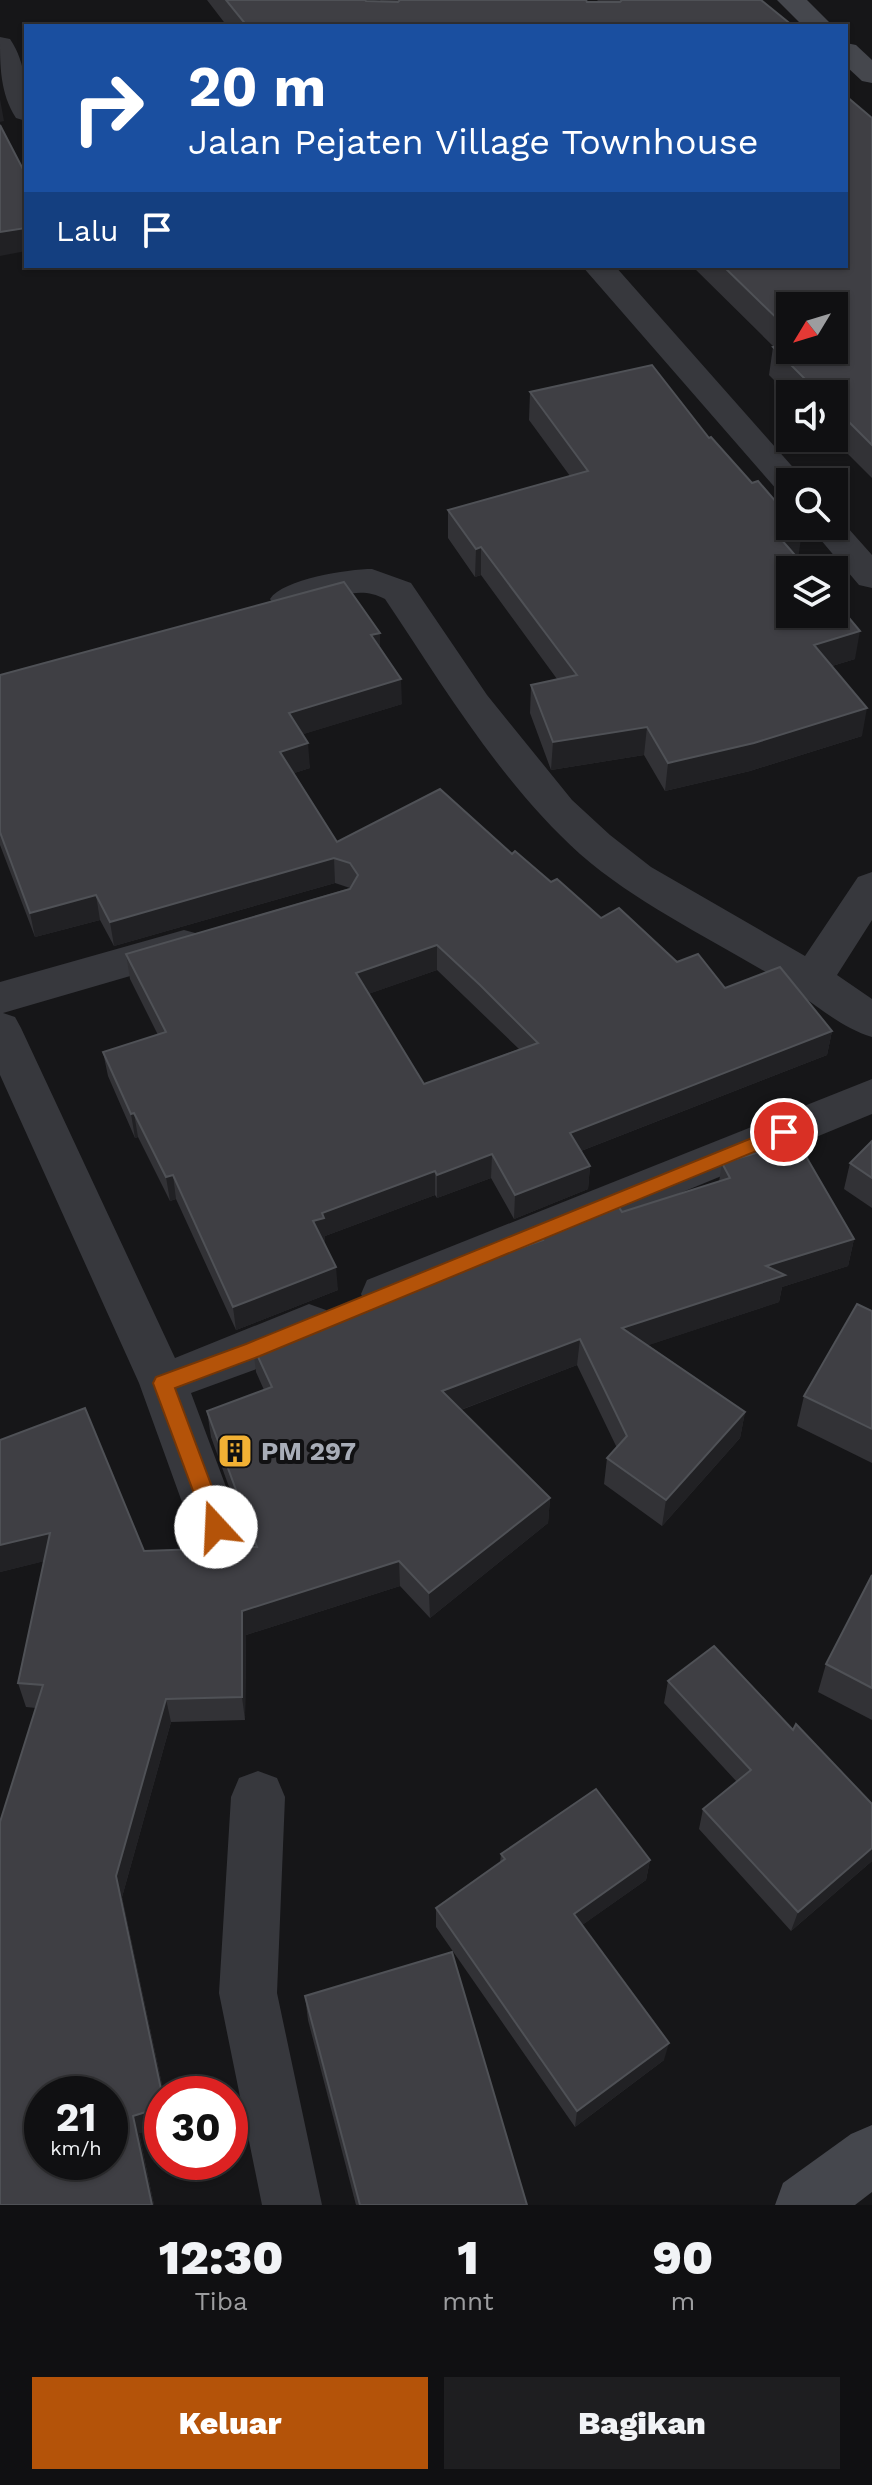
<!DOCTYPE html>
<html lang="id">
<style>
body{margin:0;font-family:"Work Sans",sans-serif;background:#1e1e20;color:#f1f3f6;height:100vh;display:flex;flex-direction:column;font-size:30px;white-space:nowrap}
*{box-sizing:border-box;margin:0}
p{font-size:26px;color:#9c9d9f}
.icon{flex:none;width:44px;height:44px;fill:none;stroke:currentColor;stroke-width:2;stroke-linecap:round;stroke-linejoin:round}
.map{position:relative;height:2205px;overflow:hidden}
.details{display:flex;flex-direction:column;background:#101012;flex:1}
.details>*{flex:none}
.banner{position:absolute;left:24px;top:24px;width:824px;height:244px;border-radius:0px;box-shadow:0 2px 6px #0004,0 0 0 2px #303032;background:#1a4fa0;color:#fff;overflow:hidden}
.needle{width:52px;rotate:232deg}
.fabs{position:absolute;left:776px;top:292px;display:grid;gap:16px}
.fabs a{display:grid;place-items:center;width:72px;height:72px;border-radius:0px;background:#101012;box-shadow:0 2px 6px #0004,0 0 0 2px #303032;font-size:40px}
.speed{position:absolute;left:24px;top:2076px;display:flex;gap:16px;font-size:40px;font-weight:700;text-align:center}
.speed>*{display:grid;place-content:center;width:104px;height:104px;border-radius:50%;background:#101012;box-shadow:0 2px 6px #0004,0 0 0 2px #303032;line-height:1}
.speed small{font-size:20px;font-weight:400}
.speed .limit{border:12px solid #d22;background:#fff;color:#111}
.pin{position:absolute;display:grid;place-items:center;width:68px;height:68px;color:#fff;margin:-34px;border:4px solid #fff;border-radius:50%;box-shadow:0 2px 8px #0007}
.me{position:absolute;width:88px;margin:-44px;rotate:340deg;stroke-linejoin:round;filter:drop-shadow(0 0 6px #0008)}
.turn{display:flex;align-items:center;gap:28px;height:168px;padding:0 32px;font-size:36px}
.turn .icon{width:104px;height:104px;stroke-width:2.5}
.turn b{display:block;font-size:56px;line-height:68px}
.then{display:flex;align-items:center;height:76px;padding:0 32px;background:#0003;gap:16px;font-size:30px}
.eta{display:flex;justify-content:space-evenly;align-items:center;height:136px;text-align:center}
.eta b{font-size:48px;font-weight:800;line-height:56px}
.action{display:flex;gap:16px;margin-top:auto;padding:16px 32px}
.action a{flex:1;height:92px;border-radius:0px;background:#b45309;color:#fff;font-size:32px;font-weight:800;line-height:92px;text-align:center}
.action a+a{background:#1e1e20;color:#f1f3f6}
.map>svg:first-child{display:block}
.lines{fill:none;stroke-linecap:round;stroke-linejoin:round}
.street{fill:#37383d;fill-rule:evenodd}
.secondary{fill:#45474d;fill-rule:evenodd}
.wall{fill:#323236;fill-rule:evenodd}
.shaded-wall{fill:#212124}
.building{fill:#3f3f44;stroke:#4f5156;stroke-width:2;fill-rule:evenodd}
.route{fill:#b45309;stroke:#753606;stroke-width:2}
.labels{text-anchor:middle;stroke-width:8;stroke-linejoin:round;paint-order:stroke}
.poi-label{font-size:26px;font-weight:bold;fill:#a8adb8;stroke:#111113;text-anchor:start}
</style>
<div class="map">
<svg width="872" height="2205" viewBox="0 0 872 2205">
<rect width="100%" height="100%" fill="#161618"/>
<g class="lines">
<!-- street -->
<g class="street">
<path d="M0 37 10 39C27 64 26 91 26 121L16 118C0 93 0 66 0 37Z"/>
<polygon points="582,266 615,266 806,482 790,482 790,495 778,491"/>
<polygon points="834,517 839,518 872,555 872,588 859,585 809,526 834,526"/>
<path d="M372 569 411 583 487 695 572 800 610 835 651 867 805 956 858 877 872 872V920L837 975 872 999V1037C835 1026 803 993 769 974 706 936 636 903 580 854 501 783 444 687 385 599 347 578 313 617 275 607L270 599C283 579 348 569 372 569Z"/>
<polygon points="184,930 199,934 205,945 199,956 3,1013 15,1017 21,1028 175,1358 309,1304 326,1310 333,1324 326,1338 270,1364 191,1393 241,1527 234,1543 216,1550 198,1543 191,1527 139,1383 0,1075 0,982"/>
<polygon points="872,1079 872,1114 401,1308 384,1313 367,1308 361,1294 367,1280"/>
<polygon points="258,1771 277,1778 285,1797 277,1993 322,2205 262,2205 219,1993 231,1797 239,1778"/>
</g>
<!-- secondary -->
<g class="secondary">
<polygon points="777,0 807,0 833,26 803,26"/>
<polygon points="846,43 856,45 872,60 872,83 862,81 846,66"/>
<polygon points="872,2125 872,2192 855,2205 775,2205 783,2183 851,2134"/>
</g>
</g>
<!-- wall -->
<g class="wall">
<polygon points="207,0 365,0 366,1 381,2 380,0 586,0 587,2 599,2 597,0 761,0 793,26 227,26"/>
<path d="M872 118V478L832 438H834V394H790V396L769 375 773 347H774L692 266H846ZM790 306 834 350H790Z"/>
<polygon points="530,392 798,559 855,659 832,666 862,736 750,771 665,791 644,755 551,770 530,713 531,685 557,679 481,575 475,577 448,538 448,510 570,476 529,420"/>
<path d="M380 633V647L402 704 303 734 310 768 294 773 337 842 512 854 601 918 725 988 832 1031 827 1055 581 1151 590 1166 588 1189 514 1219 491 1178 437 1198 435 1195 325 1236V1241L323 1242 338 1290 236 1330 176 1199 170 1201 138 1137 135 1138 108 1076 103 1052 158 1035 130 979 126 954 350 888 335 883 114 946 100 920 35 937 0 845V675ZM437 970 519 1049 424 1084 368 994Z"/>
<polygon points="872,1141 872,1208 844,1189 850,1163"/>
<polygon points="722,1163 854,1239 848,1266 782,1287 779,1302 648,1345 745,1412 740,1438 662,1526 604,1484 607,1458 617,1448 577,1365 461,1410 550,1498 548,1523 430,1618 400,1586 246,1635 245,1720 171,1722 122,1897 164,2094 162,2094 162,2127 139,2133 154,2205 0,2205 36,1708 26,1707 18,1683 44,1561 0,1572 0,1440 144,1551 251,1548 211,1437 207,1411 264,1390 256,1372 253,1346 442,1276 537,1242 537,1229 622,1212 719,1182"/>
<polygon points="872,1311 872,1463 797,1426 804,1396"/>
<polygon points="872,1575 872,1720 818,1692 826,1664"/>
<polygon points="668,1681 793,1730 872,1804 872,1861 791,1931 699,1829 703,1809 737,1782 664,1703"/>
<polygon points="501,1854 650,1860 646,1880 582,1925 664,2060 575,2127 436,1927 436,1908 500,1863"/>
<polygon points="305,1996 527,2205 356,2205 308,2020"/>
</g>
<!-- shaded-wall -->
<g class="shaded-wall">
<polygon points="0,99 4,121 0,122"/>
<polygon points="26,228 26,251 0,256 0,232"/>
<polygon points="802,531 798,560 780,538"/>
<polygon points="481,547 481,575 475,577 476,549"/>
<polygon points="860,631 855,659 809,673 814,645"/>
<polygon points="380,633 380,658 371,635"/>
<polygon points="401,679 402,704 291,738 289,713"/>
<polygon points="867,708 862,736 750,771 665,791 668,763"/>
<polygon points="647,727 644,755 551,770 553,742"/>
<polygon points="308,743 310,768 282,777 280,752"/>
<polygon points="334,858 335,883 114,946 110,922"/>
<polygon points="96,895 100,920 35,937 30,913"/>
<polygon points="437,945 437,970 357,998 356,973"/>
<polygon points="832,1031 827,1055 568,1156 570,1133"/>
<polygon points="134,1113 138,1137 135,1138 131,1114"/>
<polygon points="492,1154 491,1178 437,1198 437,1175"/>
<polygon points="590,1166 588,1189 514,1219 515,1195"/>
<polygon points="435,1171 435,1195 325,1236 325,1241 315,1245 313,1221 322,1213"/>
<polygon points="173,1175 176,1199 170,1201 166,1177"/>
<polygon points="854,1239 848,1266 782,1287 779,1302 619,1355 622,1328 766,1266"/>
<polygon points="336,1267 338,1290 236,1330 233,1307"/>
<polygon points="580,1339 577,1365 442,1417 442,1391"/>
<polygon points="745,1412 740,1438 662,1526 666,1500"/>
<polygon points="550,1498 548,1523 430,1618 429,1593"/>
<polygon points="50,1533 57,1558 0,1572 0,1545"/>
<polygon points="399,1561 400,1586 246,1635 245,1720 242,1697 242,1611"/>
<polygon points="166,1699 171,1722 122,1897 164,2094 162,2094 116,1876"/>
<polygon points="872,1848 872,1861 791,1931 798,1912"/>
<polygon points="650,1860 646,1880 571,1933 574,1914"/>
<polygon points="669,2043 664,2060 575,2127 577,2111"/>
<polygon points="162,2107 162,2127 139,2133 154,2205 152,2205 133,2116"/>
</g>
<!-- building -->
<g class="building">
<polygon points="226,0 365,0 366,1 398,2 400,0 586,0 587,2 620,2 622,0 761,0 793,26 247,26"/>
<polygon points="846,96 872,118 872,445 834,407 834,394 820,394 773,347 790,342 790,350 834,350 834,306 790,306 790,331 723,266 846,266"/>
<polygon points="0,125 26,175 26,228 0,232"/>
<polygon points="652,365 709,438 711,437 752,483 758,481 790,518 790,526 797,526 802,531 780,538 808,570 790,570 790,614 834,614 834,600 860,631 814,645 867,708 754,743 668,763 647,727 553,742 531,685 577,675 481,547 476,549 448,510 588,471 530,392"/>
<path d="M344 582 380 633 371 635 401 679 289 713 308 743 280 752 337 842 440 789 512 854 515 851 551 882 557 879 601 918 619 908 677 962 698 954 725 988 780 967 832 1031 570 1133 590 1166 515 1195 492 1154 437 1175 435 1171 322 1213 324 1218 313 1221 336 1267 233 1307 173 1175 166 1177 134 1113 131 1114 103 1052 166 1032 126 954 350 889 358 875 350 863 334 858 110 922 96 895 30 913 0 832V675ZM437 945 480 985 538 1043 424 1084 356 973Z"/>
<path d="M797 1141 854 1239 766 1266 785 1275 622 1328 745 1412 666 1500 607 1458 627 1436 580 1339 442 1391 550 1498 429 1593 399 1561 242 1611V1697L166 1699 116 1876 162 2094V2107L133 2116 152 2205H0V1822L43 1685 18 1683 50 1533 0 1545V1440L85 1408 144 1551 257 1547 207 1411 272 1387 253 1346 439 1270 442 1276 543 1240 537 1229 613 1198 622 1212 730 1178 722 1163ZM42 2094H110V2162H42Z"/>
<polygon points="872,1141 872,1178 850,1163"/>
<polygon points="857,1304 872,1311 872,1429 804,1396"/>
<polygon points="872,1575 872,1688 826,1664"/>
<polygon points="714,1646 793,1730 796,1724 872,1804 872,1848 798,1912 703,1809 751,1770 668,1681"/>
<polygon points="596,1789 650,1860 574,1914 669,2043 577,2111 436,1908 505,1859 501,1854"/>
<polygon points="452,1952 527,2205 360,2205 305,1996"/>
</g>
<!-- route -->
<polygon class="route" points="784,1125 793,1132 790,1137 260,1356 175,1388 227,1527 224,1534 216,1536 209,1534 153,1383 156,1377 246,1344"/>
<!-- icons -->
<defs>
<symbol id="building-square" viewBox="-11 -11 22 22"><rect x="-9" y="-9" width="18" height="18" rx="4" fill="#f2b134" stroke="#111113"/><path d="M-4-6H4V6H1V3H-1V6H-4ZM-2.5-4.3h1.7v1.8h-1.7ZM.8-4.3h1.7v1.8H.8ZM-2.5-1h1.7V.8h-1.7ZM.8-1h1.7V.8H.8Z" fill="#111"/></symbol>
</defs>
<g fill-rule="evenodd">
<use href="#building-square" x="215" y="1431" width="40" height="40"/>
</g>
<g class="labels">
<!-- poi labels -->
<g class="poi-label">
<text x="261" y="1460">PM 297</text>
</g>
</g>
</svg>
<div class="fabs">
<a><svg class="needle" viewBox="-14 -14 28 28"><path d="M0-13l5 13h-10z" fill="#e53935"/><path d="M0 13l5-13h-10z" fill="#9c9d9f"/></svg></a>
<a><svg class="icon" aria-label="sound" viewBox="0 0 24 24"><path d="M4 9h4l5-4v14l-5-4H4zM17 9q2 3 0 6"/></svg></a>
<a><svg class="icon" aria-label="search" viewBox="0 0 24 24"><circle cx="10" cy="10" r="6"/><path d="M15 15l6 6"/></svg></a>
<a><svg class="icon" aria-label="layers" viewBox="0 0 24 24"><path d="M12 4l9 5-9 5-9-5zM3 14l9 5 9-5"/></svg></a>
</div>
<div class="speed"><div>21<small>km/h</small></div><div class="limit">30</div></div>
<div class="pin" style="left:784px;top:1132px;background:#d93025"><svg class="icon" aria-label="arrive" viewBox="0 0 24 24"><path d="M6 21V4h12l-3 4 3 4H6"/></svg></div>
<svg class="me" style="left:216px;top:1527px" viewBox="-20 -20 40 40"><circle r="19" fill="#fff"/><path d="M0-13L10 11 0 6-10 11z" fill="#b45309"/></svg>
<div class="banner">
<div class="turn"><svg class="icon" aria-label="right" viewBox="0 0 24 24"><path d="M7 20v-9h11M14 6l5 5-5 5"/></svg><div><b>20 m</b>Jalan Pejaten Village Townhouse</div></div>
<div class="then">Lalu<svg class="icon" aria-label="arrive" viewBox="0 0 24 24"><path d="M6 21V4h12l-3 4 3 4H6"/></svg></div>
</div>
</div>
<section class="details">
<div class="eta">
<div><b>12:30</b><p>Tiba</p></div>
<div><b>1</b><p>mnt</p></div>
<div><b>90</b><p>m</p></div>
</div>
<div class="action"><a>Keluar</a><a>Bagikan</a></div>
</section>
